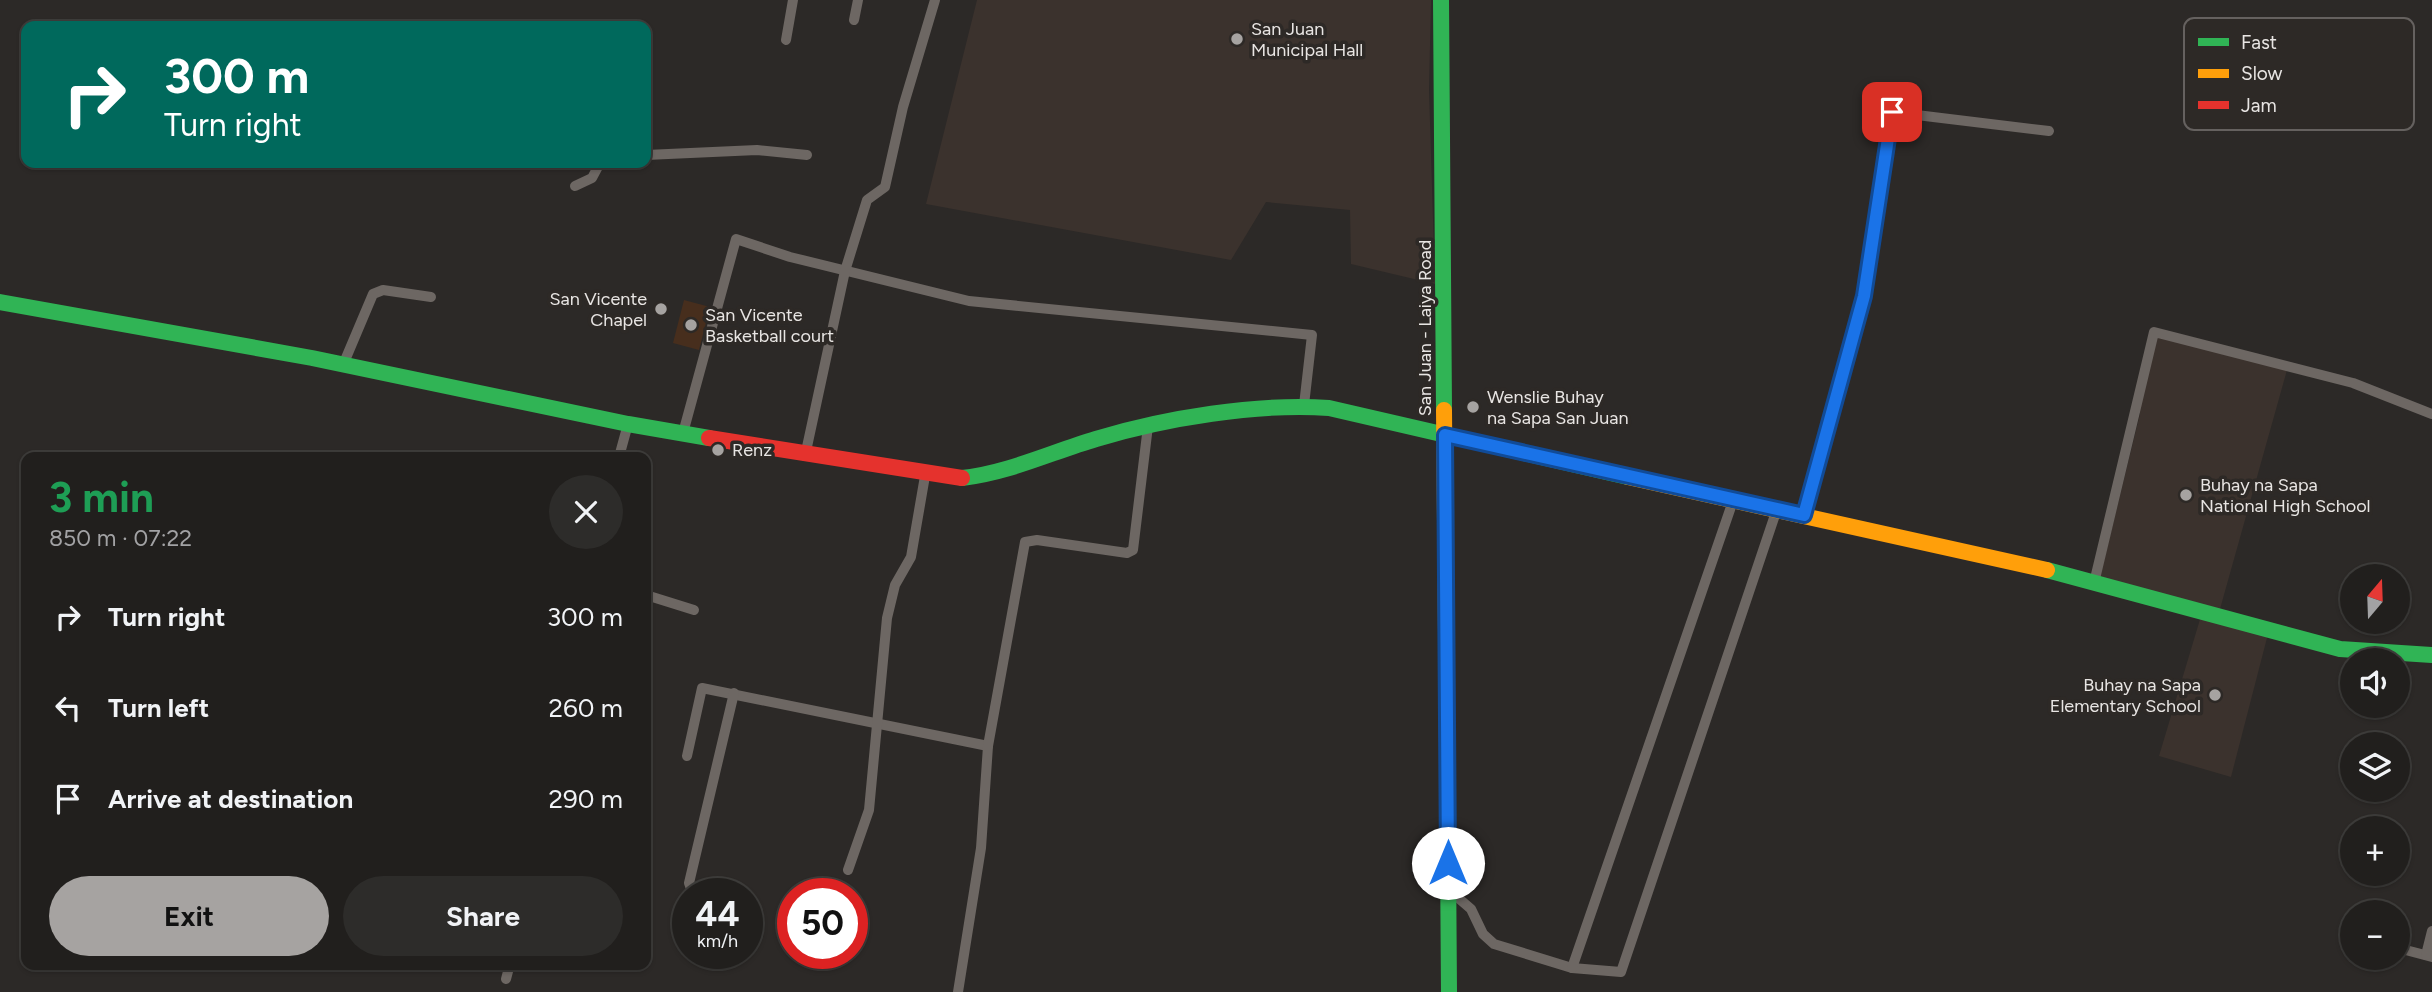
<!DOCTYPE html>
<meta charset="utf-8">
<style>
body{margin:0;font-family:Figtree,sans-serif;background:#2d2c2a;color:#f1f3f6;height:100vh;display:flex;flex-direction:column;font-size:26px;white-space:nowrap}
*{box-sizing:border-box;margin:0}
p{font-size:23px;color:#a2a2a4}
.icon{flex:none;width:38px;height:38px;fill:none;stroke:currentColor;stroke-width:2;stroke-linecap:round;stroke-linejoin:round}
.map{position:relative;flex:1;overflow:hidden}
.drawer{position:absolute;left:21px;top:452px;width:630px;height:518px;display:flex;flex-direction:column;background:#211f1d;border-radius:14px;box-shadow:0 2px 5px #0004,0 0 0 2px #3e3d3b}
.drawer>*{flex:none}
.banner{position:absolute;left:21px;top:21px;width:630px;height:147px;border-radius:14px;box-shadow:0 2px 5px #0004,0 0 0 2px #3e3d3b;background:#00695c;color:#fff;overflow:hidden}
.needle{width:46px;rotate:19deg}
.fabs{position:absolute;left:2340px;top:564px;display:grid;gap:14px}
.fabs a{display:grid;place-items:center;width:70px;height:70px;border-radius:50%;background:#211f1d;box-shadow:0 2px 5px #0004,0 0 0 2px #3e3d3b;font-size:35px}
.speed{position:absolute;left:672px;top:878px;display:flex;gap:14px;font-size:35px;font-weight:700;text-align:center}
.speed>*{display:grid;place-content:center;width:91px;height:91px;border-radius:50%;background:#211f1d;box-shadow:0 2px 5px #0004,0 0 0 2px #3e3d3b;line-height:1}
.speed small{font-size:18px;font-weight:400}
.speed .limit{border:10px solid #d22;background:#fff;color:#111}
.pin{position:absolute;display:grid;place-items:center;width:60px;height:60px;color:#fff;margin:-30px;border-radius:14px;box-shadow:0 4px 10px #0006}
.me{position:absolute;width:77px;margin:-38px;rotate:0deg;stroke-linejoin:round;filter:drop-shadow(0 0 5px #0008)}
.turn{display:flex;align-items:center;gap:24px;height:147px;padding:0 28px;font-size:32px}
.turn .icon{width:91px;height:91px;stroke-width:2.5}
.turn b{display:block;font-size:49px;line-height:60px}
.round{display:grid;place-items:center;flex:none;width:74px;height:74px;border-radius:37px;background:#2d2c2a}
.overview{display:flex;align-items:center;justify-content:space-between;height:119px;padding:0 28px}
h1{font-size:42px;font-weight:700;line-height:52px;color:#1e9e55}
.button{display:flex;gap:14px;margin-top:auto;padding:14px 28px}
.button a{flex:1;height:80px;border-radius:42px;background:#a6a3a1;color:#111;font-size:28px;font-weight:700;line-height:80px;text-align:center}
.button a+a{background:#2d2c2a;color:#f1f3f6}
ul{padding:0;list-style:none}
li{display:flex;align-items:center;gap:21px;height:91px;padding:0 28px}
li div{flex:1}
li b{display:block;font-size:26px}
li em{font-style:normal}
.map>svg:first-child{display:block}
.built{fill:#3b322d}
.green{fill:#472e1d}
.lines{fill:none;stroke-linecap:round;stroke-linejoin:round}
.street{stroke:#6d6763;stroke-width:10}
.fast{stroke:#30b455;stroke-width:16}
.slow{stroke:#ff9f0a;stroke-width:16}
.jam{stroke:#e5322d;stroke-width:16}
.route-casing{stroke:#114b97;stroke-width:18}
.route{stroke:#1a73e8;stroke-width:12}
.poi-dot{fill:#a6a3a1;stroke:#2d2926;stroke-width:2.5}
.labels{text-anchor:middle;stroke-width:7;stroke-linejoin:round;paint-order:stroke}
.poi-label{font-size:18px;fill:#e8e5e3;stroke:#2d2926;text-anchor:start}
.street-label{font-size:18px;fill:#e8e5e3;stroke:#2d2926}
.key{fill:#2d2926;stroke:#65615f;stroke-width:2}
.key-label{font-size:19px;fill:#e8e5e3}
</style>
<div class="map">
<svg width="2432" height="992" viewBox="0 0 2432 992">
<rect width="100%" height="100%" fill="#2c2927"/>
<!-- built -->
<g class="built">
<polygon points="977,0 1431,0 1429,90 1435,284 1351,264 1350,210 1266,202 1231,260 926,204"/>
<polygon points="2158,336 2287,370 2220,609 2100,577 2140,414 2137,410"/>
<polygon points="2201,616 2268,634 2231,777 2159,756"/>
</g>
<!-- green -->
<polygon class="green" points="684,300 710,307 699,350 673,343"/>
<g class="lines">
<!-- street -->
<g class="street">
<polyline points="854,20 858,0"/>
<polyline points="786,40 793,0"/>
<polyline points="646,155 757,150 807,155"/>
<polyline points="575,186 592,178 600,163"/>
<polyline points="343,365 373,294 383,290 431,297"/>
<polyline points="683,433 736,239 790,257 969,301 1312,335 1304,405"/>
<polyline points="805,456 845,271 867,200 885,187 903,107 935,0"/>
<polyline points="619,457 628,424"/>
<polyline points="1804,515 1864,295 1892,112 2049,131"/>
<polyline points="2094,583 2154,332 2353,383 2432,414"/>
<polyline points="646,595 694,610"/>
<polyline points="687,756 702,688 988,746"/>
<polyline points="848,870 869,810 887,618 895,585 911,557 925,476"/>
<polyline points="1449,890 1471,909 1483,934 1494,944 1572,968 1621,972 1777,509"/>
<polyline points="693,894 689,883 734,693"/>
<polyline points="2398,948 2432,957"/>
<polyline points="2426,955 2432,931"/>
<polyline points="1572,968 1733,501"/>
<polyline points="506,979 510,964"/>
<polyline points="958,992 981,848 988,746 1025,542 1037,540 1127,553 1133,550 1148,426"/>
</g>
<!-- fast -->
<g class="fast">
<polyline points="1441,0 1444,410"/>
<polyline points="0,302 312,358 628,424 709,438"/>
<path d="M962 478C1008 473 1052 452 1096 439 1165 418 1258 403 1329 408L1628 477"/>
<polyline points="2047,570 2340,649 2432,655"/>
<polyline points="1448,854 1449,992"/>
</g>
<!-- slow -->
<g class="slow">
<polyline points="1444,410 1448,854"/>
<polyline points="1628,477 2047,570"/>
</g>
<!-- jam -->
<polyline class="jam" points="709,438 962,478"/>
</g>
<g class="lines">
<defs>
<polyline id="route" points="1448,863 1445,435 1804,515 1864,296 1892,112"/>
</defs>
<!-- route casing -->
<use href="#route" class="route-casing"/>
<!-- route -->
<use href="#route" class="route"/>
</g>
<!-- markers -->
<g class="poi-dot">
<circle cx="1237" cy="39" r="7"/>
<circle cx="661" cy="309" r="7"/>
<circle cx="691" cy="325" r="7"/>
<circle cx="1473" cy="407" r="7"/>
<circle cx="718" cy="450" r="7"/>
<circle cx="2186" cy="495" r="7"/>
<circle cx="2215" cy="695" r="7"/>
</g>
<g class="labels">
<!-- poi labels -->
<g class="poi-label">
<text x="1251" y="35">San Juan<tspan x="1251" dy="21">Municipal Hall</tspan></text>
<text x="647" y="305" text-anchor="end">San Vicente<tspan x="647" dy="21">Chapel</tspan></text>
<text x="705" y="321">San Vicente<tspan x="705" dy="21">Basketball court</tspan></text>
<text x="1487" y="403">Wenslie Buhay<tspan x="1487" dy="21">na Sapa San Juan</tspan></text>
<text x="732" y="456">Renz</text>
<text x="2200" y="491">Buhay na Sapa<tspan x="2200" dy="21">National High School</tspan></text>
<text x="2201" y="691" text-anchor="end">Buhay na Sapa<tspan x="2201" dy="21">Elementary School</tspan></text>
</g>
<!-- street labels -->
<g class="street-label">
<text transform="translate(1425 328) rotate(-90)" y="6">San Juan - Laiya Road</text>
</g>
</g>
<!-- legend -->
<rect x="2184" y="18" width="230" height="112" rx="10" class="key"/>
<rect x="2198" y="38" width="31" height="8" fill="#30b455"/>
<rect x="2198" y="69" width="31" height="9" fill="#ff9f0a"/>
<rect x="2198" y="101" width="31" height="8" fill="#e5322d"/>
<g class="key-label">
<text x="2241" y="49">Fast</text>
<text x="2241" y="80">Slow</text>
<text x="2241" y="112">Jam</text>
</g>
</svg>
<div class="fabs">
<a><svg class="needle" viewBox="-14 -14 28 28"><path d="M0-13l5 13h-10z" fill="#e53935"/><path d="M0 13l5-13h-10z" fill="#a2a2a4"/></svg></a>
<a><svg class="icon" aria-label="sound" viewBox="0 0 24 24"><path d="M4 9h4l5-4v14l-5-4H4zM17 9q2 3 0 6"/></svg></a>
<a><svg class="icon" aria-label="layers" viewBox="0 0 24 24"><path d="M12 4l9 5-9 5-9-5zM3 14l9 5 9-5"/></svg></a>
<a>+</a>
<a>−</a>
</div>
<div class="speed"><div>44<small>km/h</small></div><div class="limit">50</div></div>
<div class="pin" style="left:1892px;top:112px;background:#d93025"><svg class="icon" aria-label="arrive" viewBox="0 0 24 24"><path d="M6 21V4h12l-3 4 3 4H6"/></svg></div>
<svg class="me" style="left:1448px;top:863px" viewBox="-20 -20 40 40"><circle r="19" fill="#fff"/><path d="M0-13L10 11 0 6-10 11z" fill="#1a73e8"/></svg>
<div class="banner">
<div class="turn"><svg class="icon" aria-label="right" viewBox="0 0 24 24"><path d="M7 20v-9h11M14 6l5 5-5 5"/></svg><div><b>300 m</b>Turn right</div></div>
</div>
<section class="drawer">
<div class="overview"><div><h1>3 min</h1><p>850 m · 07:22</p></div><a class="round"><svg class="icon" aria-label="close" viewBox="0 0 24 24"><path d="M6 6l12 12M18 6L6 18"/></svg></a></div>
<ul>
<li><svg class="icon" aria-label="right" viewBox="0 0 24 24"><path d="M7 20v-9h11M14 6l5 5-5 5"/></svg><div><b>Turn right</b></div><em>300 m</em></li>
<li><svg class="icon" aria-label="left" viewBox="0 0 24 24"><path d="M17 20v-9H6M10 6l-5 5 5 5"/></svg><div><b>Turn left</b></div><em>260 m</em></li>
<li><svg class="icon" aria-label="arrive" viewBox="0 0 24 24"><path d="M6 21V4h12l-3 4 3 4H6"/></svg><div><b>Arrive at destination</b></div><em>290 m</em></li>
</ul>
<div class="button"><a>Exit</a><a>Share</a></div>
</section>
</div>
